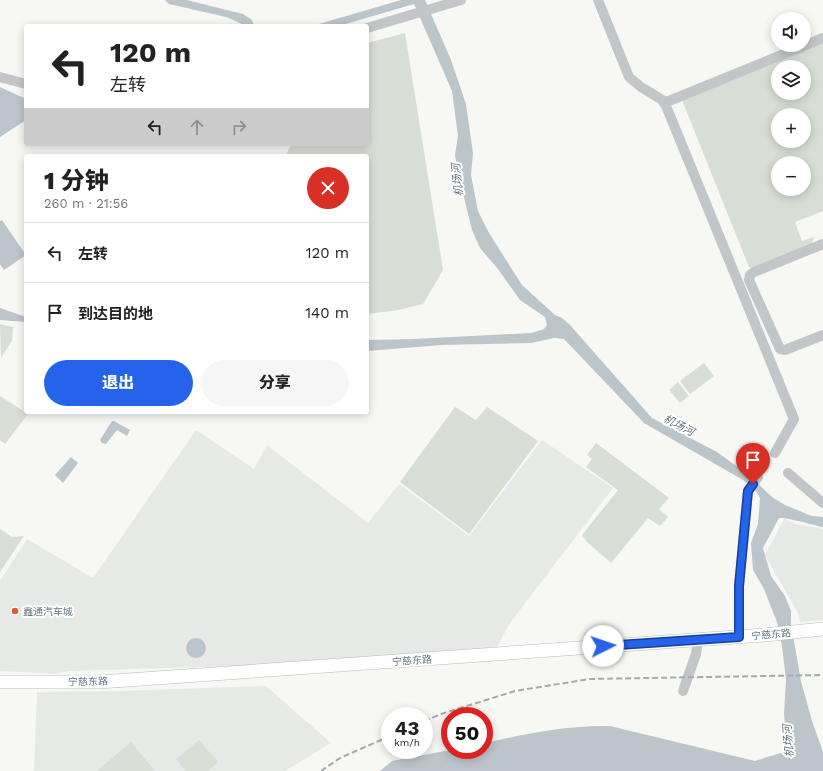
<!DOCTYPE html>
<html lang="zh">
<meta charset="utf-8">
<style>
body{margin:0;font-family:"Work Sans","Noto Sans SC",sans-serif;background:#f6f6f6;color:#222;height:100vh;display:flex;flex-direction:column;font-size:15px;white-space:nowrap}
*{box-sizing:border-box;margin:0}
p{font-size:13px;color:#767676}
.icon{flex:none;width:22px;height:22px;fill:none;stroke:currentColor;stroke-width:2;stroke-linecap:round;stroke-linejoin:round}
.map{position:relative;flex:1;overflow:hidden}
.side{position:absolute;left:24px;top:154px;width:345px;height:260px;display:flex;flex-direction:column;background:#fff;border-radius:4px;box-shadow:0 2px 10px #0003}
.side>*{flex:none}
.hud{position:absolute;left:24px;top:24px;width:345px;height:122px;border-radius:4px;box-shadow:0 2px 10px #0003;background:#fff;color:#222;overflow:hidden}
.buttons{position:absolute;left:771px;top:12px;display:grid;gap:8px}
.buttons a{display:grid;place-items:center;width:40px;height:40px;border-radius:50%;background:#fff;box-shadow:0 2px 10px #0003;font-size:20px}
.speed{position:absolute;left:381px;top:707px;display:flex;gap:8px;font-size:20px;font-weight:700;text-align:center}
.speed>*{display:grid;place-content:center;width:52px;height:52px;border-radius:50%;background:#fff;box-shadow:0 2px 10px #0003;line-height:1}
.speed small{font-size:10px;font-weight:400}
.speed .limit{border:6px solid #d22;background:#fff;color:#111}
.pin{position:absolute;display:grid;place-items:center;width:34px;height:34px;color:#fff;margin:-41px -17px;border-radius:50% 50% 50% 0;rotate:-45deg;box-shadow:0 0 4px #0007}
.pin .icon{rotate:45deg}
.me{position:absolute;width:44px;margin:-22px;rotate:86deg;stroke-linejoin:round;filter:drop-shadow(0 0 3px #0008)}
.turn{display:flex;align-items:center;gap:14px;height:84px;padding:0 20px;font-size:18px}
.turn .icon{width:52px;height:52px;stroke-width:2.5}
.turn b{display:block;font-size:28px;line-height:34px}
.lanes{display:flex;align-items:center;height:38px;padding:0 20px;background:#0003;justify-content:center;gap:20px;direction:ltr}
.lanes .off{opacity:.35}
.round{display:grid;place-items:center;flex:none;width:42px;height:42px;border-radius:21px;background:#f6f6f6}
.head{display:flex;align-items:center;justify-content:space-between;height:68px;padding:0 20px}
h1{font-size:24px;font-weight:800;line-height:30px}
.action{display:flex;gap:8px;margin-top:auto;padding:8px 20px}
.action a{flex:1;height:46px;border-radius:24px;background:#2563eb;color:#fff;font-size:16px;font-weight:800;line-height:46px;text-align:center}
.action a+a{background:#f6f6f6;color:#222}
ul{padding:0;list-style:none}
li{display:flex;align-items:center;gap:12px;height:60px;padding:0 20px;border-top:1px solid #e0e0e0}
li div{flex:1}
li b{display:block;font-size:15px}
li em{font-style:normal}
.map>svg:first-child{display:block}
.built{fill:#e7e9e7}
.green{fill:#d8ded5;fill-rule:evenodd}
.water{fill:#bcc6ca}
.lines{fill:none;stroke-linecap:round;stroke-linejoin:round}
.major-casing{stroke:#b5b9bd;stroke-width:14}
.minor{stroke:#c2c6c9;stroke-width:10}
.major{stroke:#fff;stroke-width:13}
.rail{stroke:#a5aab0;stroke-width:2;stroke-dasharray:6 3;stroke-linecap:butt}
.route-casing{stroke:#184099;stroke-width:10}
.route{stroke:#2563eb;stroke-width:7}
.poi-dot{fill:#dc5b2f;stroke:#fff;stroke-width:1.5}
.labels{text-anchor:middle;stroke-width:4;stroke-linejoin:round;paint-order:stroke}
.poi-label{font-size:10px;fill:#677684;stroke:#fff;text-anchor:start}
.street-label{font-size:10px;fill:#677684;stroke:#fff}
.water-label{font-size:11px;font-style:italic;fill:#63777f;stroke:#fff}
</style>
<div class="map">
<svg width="823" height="771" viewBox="0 0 823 771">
<rect width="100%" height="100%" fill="#f7f7f4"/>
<!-- built -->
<g class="built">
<polygon points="196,430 254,469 267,445 368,523 399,484 469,536 542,440 613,488 510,623 497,647 266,665 68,671 56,674 0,671 0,581 27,539 93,578"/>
<polygon points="784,519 796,524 823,529 823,620 800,622 799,615 765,555"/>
<polygon points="266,686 331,743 285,771 34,771 37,692 121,691"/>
</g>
<!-- green -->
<g class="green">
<polygon points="405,33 443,270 423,304 399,310 367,314 367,156 285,156 292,144 367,144 367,43"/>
<path d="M823 43V211L795 222 802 241 814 237 811 246 753 268 749 267 682 100ZM778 67H804V93H778ZM778 115H804V141H778ZM778 163H804V189H778Z"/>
<polygon points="0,324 13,327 12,341 1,358"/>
<polygon points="704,363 714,376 690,394 680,381"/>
<polygon points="678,382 689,396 680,403 669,390"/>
<polygon points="0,396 28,414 5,444 0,440"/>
<polygon points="455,407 476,420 487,407 538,441 469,534 400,482"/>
<polygon points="596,443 669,498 659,509 668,517 660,526 648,518 611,563 587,542 582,535 618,490 586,467 592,459 587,455"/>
<polygon points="0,529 12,537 24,536 0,572"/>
<polygon points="199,740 218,762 208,771 186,771 176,759"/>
<polygon points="131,742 155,771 97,771"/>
</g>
<!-- water -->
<g class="water">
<path d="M165 0H187L243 14 252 20 254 26C241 26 238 21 226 17L169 4Z"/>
<path d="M401 0H425L451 60 466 104 473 153 471 175 478 211 489 233 522 285 555 315 562 318 570 325 652 418 717 452 750 476 772 497 785 505 812 516 823 517V527C813 525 787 517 779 518L763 548 771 576 785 596 791 611V624L801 681 812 721 823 752V771H380L392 761 450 750H484V743C526 734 567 725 610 726L755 761 787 751 784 714 786 680 782 646 777 622 764 589 753 570 751 543 758 524 760 498 756 491 743 480 644 423 564 339 554 338 531 343 442 345 367 351V340L414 339 531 333 544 329 547 325 545 317 520 300 498 269 480 248 472 230 459 177 455 155 458 136 452 91 414 4 339 26H312Z"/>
<polygon points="0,87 26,99 26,120 0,137"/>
<polygon points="2,220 26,255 4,270 0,264 0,221"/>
<polygon points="0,308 26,317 26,322 0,320"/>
<polygon points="112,421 114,421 130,430 127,436 117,430 106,444 102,443 100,440"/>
<polygon points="71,457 78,463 63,483 55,475"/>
<circle cx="196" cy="648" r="10"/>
</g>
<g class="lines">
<defs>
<polyline id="major" points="0,682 99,682 764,635 823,629"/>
</defs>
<!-- major casing -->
<use href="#major" class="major-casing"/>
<!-- minor -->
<g class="minor">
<polyline points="598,0 629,77 641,87 664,101 794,419 775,453"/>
<polyline points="367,28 461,0"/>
<polyline points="0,77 26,84"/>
<polyline points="664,103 823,38"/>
<polyline points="823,244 754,272 750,275 749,280 780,349 785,350 823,335"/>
<polyline points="788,473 823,503"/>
<polyline points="739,637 739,586 748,491 758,477"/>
<polyline points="683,691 696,654 698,640"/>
</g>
<!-- major -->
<use href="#major" class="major"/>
<!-- rail -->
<g class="rail">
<polyline points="424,721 441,714 515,691 590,679 823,675"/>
<polyline points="321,771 340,758 390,736"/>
</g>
</g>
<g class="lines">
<defs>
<polyline id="route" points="603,646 739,637 739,586 748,491 753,484"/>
</defs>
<!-- route casing -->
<use href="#route" class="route-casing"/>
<!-- route -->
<use href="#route" class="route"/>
</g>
<!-- markers -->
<circle class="poi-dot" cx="15" cy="611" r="4"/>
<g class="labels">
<!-- poi labels -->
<g class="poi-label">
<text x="23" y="615">鑫通汽车城</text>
</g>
<!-- street labels -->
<g class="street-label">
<text transform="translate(771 634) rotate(-5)" y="4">宁慈东路</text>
<text transform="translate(412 660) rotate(-4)" y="4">宁慈东路</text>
<text transform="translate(88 681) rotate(-1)" y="4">宁慈东路</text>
</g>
<!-- water labels -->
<g class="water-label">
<text transform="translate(457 180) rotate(-96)" y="4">机场河</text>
<text transform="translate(679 425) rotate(27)" y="4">机场河</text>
<text transform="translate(788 741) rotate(-94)" y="4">机场河</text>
</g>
</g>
</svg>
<div class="buttons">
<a><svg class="icon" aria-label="sound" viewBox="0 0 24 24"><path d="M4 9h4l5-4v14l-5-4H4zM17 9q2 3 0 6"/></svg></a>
<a><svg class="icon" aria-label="layers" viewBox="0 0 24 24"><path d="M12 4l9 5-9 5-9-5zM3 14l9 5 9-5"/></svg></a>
<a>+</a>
<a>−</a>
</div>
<div class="speed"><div>43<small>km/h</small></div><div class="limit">50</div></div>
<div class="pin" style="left:753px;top:484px;background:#d93025"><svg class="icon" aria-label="arrive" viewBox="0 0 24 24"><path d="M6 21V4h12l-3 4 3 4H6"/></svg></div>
<svg class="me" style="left:603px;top:646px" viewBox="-20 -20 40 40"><circle r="19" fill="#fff"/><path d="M0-13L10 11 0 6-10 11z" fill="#2563eb"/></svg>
<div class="hud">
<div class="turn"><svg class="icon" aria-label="left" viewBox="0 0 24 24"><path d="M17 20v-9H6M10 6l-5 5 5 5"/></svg><div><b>120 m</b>左转</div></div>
<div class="lanes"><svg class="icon" aria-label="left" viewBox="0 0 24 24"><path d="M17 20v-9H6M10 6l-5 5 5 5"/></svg><svg class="icon off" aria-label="ahead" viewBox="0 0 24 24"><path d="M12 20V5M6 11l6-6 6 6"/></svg><svg class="icon off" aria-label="right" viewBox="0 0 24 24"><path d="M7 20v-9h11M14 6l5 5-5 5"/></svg></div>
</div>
<section class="side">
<div class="head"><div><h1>1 分钟</h1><p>260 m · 21:56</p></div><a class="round" style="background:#d93025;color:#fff"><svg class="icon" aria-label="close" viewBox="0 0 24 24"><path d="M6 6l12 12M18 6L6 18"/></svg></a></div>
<ul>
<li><svg class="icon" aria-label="left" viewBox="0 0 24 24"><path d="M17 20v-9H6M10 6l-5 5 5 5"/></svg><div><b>左转</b></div><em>120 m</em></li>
<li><svg class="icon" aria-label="arrive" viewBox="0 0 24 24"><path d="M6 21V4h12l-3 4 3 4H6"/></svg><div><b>到达目的地</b></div><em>140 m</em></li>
</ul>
<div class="action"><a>退出</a><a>分享</a></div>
</section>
</div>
